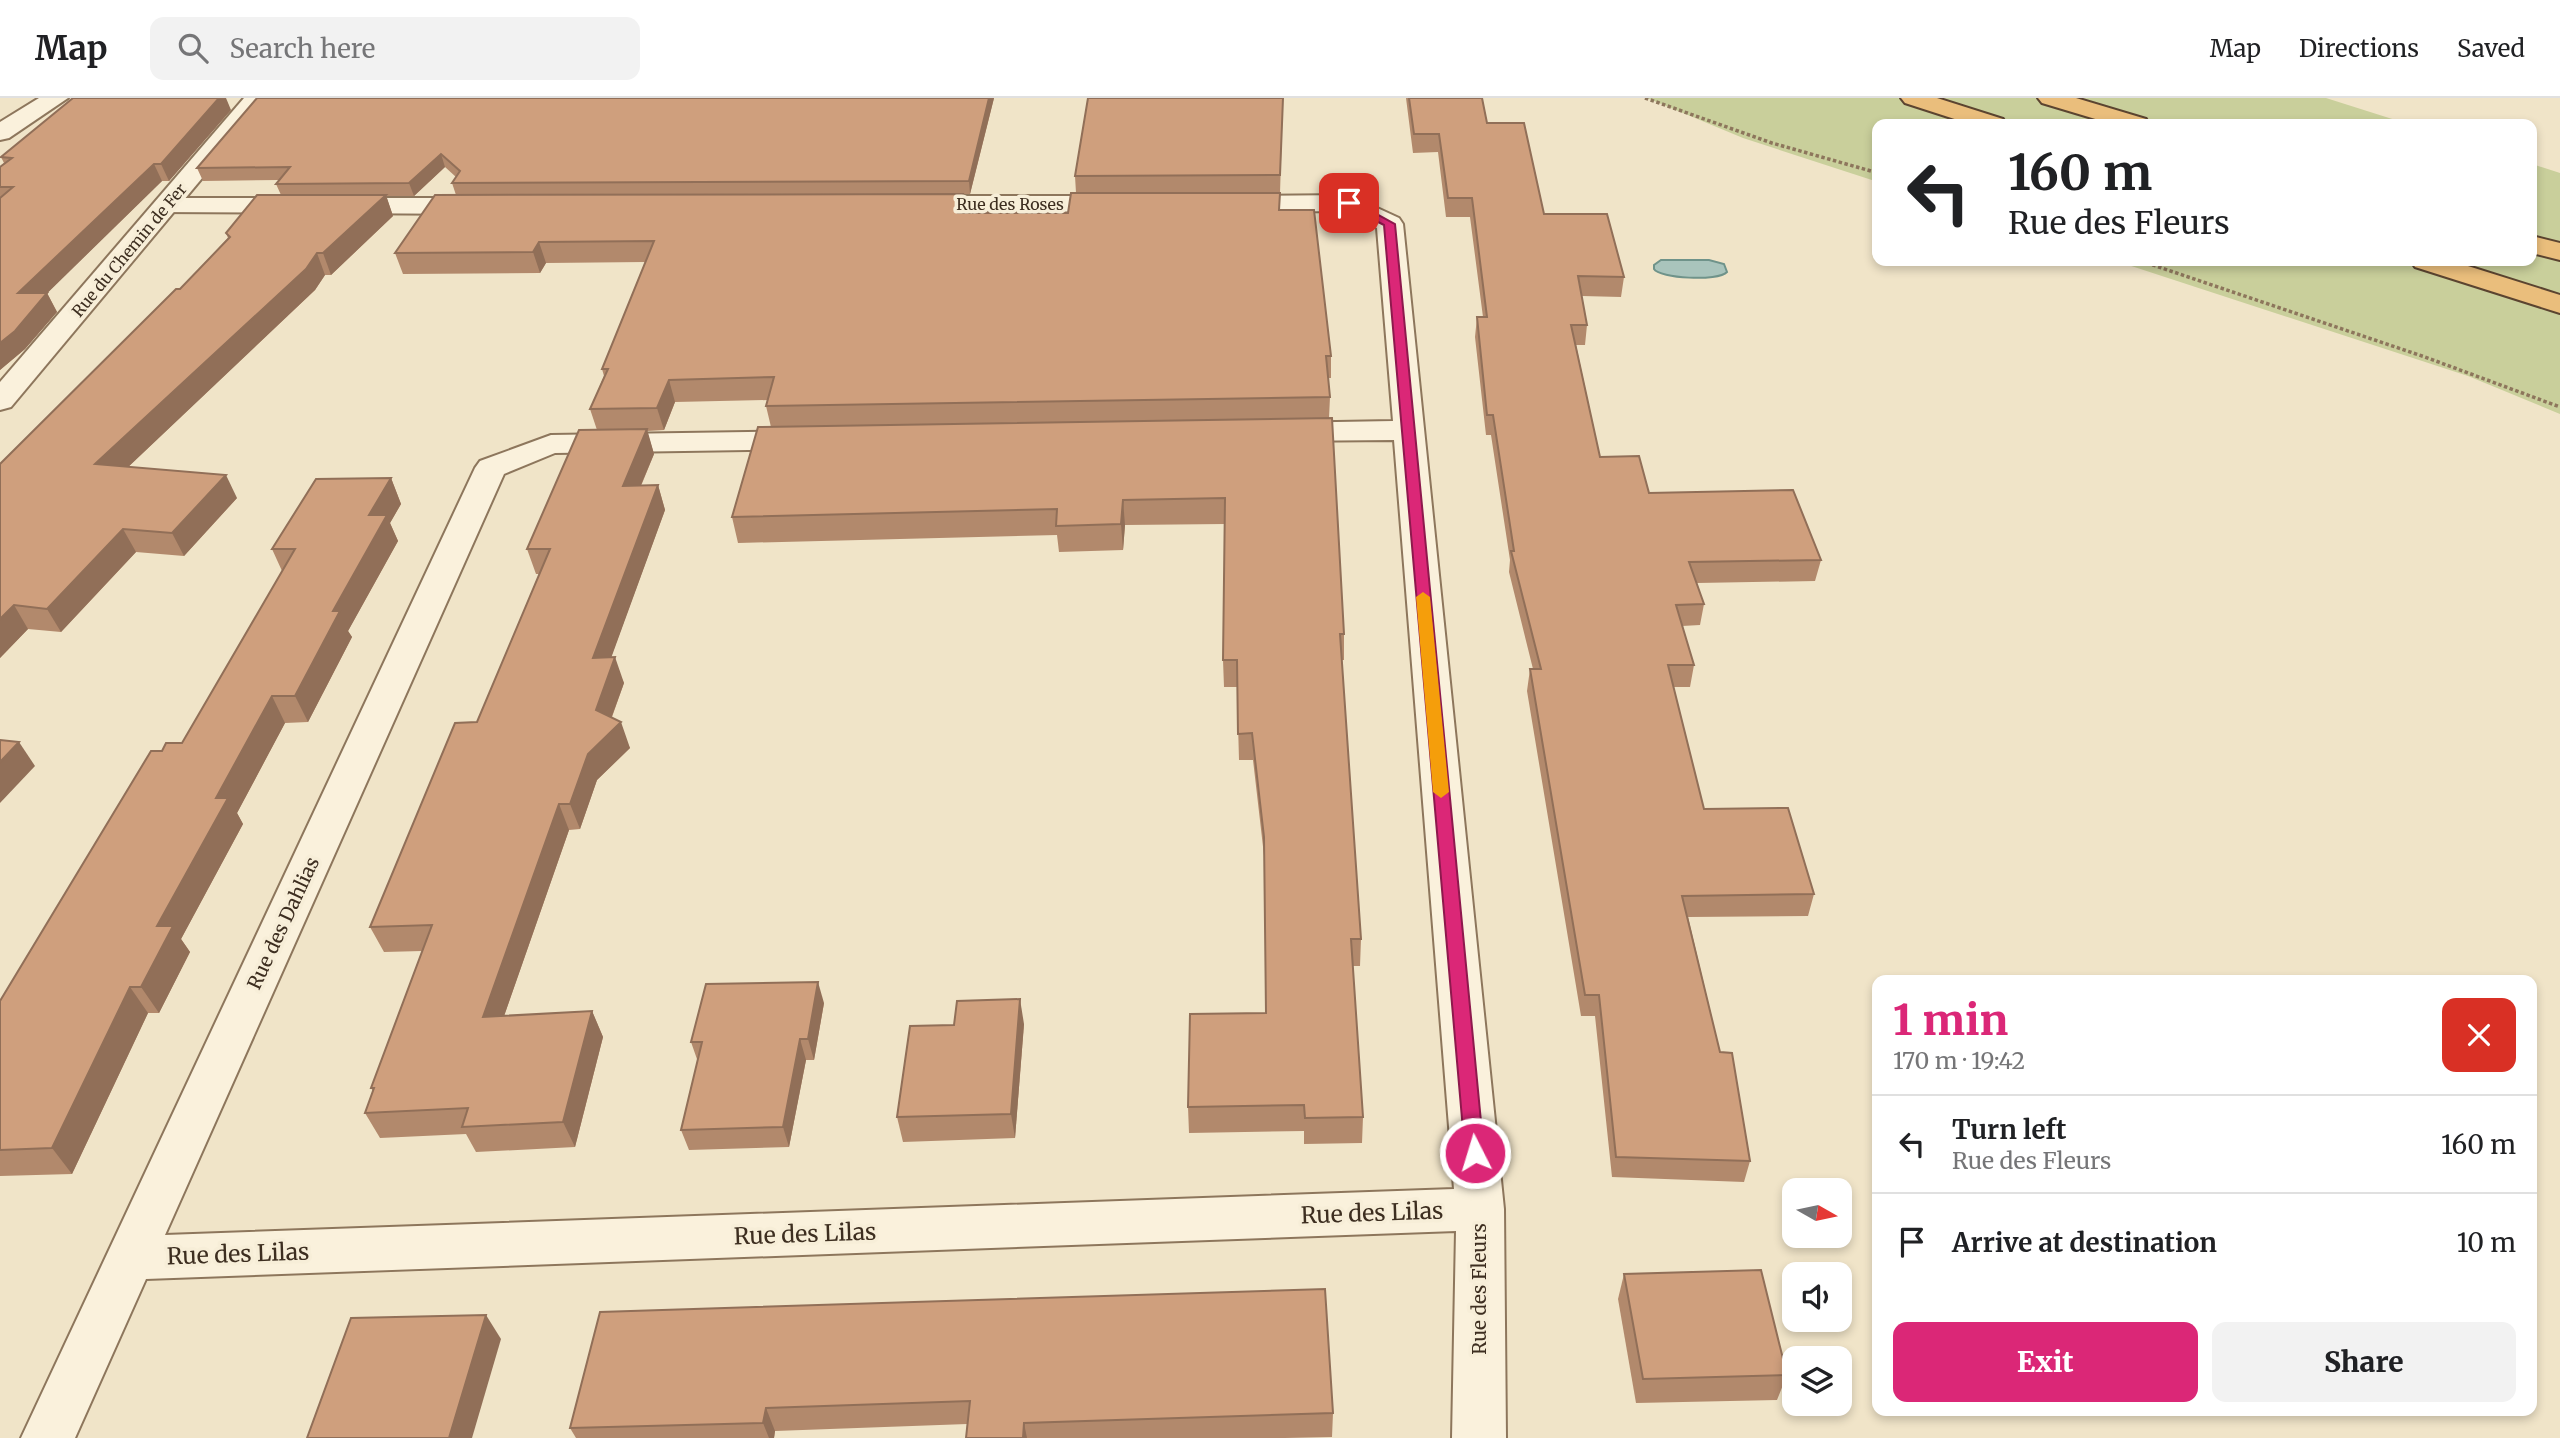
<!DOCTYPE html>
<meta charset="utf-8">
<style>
body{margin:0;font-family:Merriweather,serif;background:#f2f2f2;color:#202124;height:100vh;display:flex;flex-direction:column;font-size:26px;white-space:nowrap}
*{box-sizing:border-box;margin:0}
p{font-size:23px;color:#757577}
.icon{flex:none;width:38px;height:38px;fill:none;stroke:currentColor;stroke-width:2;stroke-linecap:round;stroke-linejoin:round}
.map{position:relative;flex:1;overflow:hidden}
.sheet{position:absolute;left:1872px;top:877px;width:665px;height:441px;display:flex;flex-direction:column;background:#fff;border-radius:14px;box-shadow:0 4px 10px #0003}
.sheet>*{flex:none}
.guide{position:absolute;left:1872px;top:21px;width:665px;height:147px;border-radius:14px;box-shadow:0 4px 10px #0003;background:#fff;color:#202124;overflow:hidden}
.needle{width:46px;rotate:99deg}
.buttons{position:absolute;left:1782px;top:1080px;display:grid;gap:14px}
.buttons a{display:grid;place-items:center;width:70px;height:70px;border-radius:14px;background:#fff;box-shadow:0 4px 10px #0003;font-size:35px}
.pin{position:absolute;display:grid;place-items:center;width:60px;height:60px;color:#fff;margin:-30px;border-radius:14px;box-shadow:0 4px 10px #0006}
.me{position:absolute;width:77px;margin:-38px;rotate:355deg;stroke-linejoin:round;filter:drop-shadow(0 0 5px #0008)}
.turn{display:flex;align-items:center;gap:24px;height:147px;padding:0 21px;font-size:32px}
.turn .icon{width:91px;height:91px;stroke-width:2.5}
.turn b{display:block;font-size:49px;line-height:60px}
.round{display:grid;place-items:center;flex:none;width:74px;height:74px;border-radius:14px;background:#f2f2f2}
.overview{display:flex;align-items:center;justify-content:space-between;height:119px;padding:0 21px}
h1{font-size:42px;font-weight:800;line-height:52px;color:#db2777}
.action{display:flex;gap:14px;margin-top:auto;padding:14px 21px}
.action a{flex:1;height:80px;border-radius:14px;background:#db2777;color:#fff;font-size:28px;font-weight:800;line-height:80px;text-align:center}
.action a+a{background:#f2f2f2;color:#202124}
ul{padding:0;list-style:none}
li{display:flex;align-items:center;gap:21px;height:98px;padding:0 21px;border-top:2px solid #e0e0e0}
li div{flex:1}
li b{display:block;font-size:26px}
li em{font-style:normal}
header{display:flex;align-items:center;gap:42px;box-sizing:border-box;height:98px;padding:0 35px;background:#fff;border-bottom:2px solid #e0e0e0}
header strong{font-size:33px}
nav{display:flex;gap:38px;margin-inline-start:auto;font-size:24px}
.search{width:490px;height:63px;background:#f2f2f2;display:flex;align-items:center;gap:18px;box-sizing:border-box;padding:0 24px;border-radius:14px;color:#757577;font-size:26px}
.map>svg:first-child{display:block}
.green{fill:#c9cf9b}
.water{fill:#a9c4bc;stroke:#6f938a;stroke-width:2}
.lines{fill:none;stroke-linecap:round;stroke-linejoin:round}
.minor-casing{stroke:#8d765c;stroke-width:4}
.tertiary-casing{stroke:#8d765c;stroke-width:4}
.trunk-casing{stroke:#5b4430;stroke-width:4}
.path{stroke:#8d765c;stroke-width:3.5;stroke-dasharray:3.5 2.5;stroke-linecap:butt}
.minor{fill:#faf1dc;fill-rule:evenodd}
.tertiary{fill:#faf1dc;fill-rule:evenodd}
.trunk{fill:#eabe7c;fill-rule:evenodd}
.wall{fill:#b2896c}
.shaded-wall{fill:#916f58}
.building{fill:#cf9f7d;stroke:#916f58;stroke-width:2}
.route{fill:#db2777;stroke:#8e194d;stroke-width:2}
.slow{fill:#f59e0b}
.labels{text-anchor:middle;stroke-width:7;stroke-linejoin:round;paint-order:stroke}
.far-street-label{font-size:16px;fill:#3d2e20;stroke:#f7eed8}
.street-label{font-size:19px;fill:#3d2e20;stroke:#f7eed8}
.near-street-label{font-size:23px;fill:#3d2e20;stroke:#f7eed8}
</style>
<header>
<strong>Map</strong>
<div class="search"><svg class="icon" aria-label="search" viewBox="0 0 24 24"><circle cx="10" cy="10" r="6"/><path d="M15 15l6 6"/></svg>Search here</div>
<nav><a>Map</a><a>Directions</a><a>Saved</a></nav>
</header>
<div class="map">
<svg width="2560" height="1340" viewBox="0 0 2560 1340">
<rect width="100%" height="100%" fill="#f0e4c8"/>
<!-- green -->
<g class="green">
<polygon points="1647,0 2326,0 2408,26 1878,26 1878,84 1743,40"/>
<polygon points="2532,66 2560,75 2560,316 2468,278 2116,163 2532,163"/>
</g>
<!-- water -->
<path class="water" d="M1661 162H1709L1724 166 1727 174C1718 184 1659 180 1654 171V167Z"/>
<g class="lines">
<defs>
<g id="minor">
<polygon points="1349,97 1399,120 1403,126 1504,1111 1506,1340 1452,1340 1456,1133 146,1181 75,1340 21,1340 475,370 480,363 551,337 807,333 818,335 823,342 818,349 807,351 555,355 504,376 165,1137 1454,1091 1394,342 1280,343 1269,341 1264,334 1269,327 1280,325 1393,323 1377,130 1344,113 1229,114 1220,112 1216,106 1220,100 1229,98"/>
<polygon points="911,98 1120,98 1129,100 1133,106 1129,112 1120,114 902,112 898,106 902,100"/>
<polygon points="166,100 479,100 488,102 492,108 488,114 479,116 157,114 153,108 157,102"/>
</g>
<g id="tertiary">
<polygon points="39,0 68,0 9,40 0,42 0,24"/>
<polygon points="244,0 269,0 11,309 0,312 0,284"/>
</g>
<g id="trunk">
<polygon points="1901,0 1937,0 2003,21 2006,26 1970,26 1905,5"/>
<polygon points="2038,0 2076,0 2146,21 2149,26 2112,26 2042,5"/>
<polygon points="2532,138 2560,145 2560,162 2532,155"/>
<polygon points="2411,163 2452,163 2560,197 2560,215 2415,169"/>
</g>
</defs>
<!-- minor casing -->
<use href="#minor" class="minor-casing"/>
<!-- tertiary casing -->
<use href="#tertiary" class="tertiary-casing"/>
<!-- trunk casing -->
<use href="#trunk" class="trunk-casing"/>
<!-- path -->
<g class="path">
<polyline points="1645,0 1772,45 1878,75"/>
<polyline points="2141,163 2425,259 2560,309"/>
</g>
<!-- minor -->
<use href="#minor" class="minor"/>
<!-- tertiary -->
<use href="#tertiary" class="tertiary"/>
<!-- trunk -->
<use href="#trunk" class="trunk"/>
</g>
<!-- wall -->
<g class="wall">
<polygon points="257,0 994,0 970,96 963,96 965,115 1068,115 1076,95 1075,78 1283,0 1280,95 1161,95 1280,112 1331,258 1331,280 1328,280 1330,299 1329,320 1344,536 1344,562 1341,562 1361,841 1360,868 1353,868 1363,1019 1362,1045 1304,1046 1304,1033 1189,1035 1188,1009 1266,915 1265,766 1253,662 1239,662 1237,589 1224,589 1223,562 1225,426 1125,427 1123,452 1059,454 1057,437 738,445 732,419 771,329 766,308 768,302 675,304 664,332 647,333 654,356 641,388 658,387 665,412 611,559 624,585 612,619 630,650 597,682 580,731 569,732 504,918 592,913 603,939 575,1049 476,1054 466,1036 380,1040 365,1015 373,993 371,990 422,853 384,854 370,829 477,624 539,476 536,476 527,451 597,332 590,311 604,278 602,271 645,164 546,165 540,175 403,176 395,155 456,97 452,85 456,79 445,69 414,98 386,98 393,118 331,177 325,177 315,192 128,369 237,400 184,458 136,454 61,534 28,531 0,560 0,366 180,191 228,140 226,135 281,97 276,86 279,82 203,83 197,70"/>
<polygon points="1406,0 1482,0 1487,25 1544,116 1624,179 1621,199 1582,198 1587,227 1585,247 1576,247 1600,359 1649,395 1821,462 1815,483 1697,485 1704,506 1700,527 1682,528 1694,567 1690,589 1673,589 1704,711 1814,796 1808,818 1688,819 1720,954 1750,1063 1744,1084 1612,1079 1595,918 1581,918 1527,593 1530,571 1533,571 1509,474 1510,462 1491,337 1486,337 1475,239 1477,219 1483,219 1470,119 1446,119 1438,54 1413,55"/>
<polygon points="231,12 169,83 162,83 47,195 57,214 25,251 0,272 0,69 4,65 1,59"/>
<polygon points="391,380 401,406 390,425 398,443 348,533 352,539 308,624 285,625 237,715 243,726 181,841 190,854 159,915 148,915 72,1076 0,1078 0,903 162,653 182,645 282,473 272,451"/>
<polygon points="824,905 814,962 806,962 789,1049 689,1052 681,1032 698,964 691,944"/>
<polygon points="1024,926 1015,1040 903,1044 897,1019"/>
<polygon points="1624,1176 1787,1277 1777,1302 1636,1305 1618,1201"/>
<polygon points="600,1214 1333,1315 1332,1339 1285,1340 966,1340 967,1326 775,1333 774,1340 576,1340 570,1330"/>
</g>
<!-- shaded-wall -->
<g class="shaded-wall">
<polygon points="219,0 226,0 231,12 169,83 161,66"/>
<polygon points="989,0 994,0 970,96 969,83"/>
<polygon points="441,56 445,69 414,98 409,85"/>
<polygon points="154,66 162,83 28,214 18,195"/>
<polygon points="963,96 965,117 958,115"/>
<polygon points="386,97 393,118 331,177 323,155"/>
<polygon points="539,144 546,165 540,175 533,154"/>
<polygon points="317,155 325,177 315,192 107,389 95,366"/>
<polygon points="47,195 57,214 25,251 0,272 0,245"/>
<polygon points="669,282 675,304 664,332 657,310"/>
<polygon points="647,331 654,356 630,413 623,388"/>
<polygon points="226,377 237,400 184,458 172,435"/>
<polygon points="391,380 401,406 390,425 398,443 348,533 352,539 308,624 295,598 333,513 369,417"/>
<polygon points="658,387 665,412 602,585 593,560"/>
<polygon points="1123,402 1125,427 1123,452 1121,426"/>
<polygon points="123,431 136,454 61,534 47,511"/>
<polygon points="14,507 28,531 0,560 0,521"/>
<polygon points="615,559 624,585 605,637 596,612"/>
<polygon points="272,598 285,625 237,715 243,726 181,841 190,854 159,915 141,889 157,828 216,700"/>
<polygon points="621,624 630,650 597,682 580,731 570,706 588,656"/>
<polygon points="19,644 35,668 0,705 0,664"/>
<polygon points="559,706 569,732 495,944 483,919"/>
<polygon points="818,884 824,905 814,962 808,941"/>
<polygon points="130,889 148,915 72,1076 52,1050"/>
<polygon points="1020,901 1024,926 1015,1040 1011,1016"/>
<polygon points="592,913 603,939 575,1049 563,1024"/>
<polygon points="800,941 806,962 789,1049 783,1029"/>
<polygon points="486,1217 501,1241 472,1340 449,1340"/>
<polygon points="766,1310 775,1333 774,1340 769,1340 763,1325"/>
<polygon points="1024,1325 1027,1340 1023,1340"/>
</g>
<!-- building -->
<g class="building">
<polygon points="73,0 219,0 161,66 154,66 18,195 47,195 15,233 0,245 0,100 13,89 0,89 0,69 12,60 1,59"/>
<polygon points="257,0 989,0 969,83 452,85 460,73 441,56 409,85 276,86 290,69 197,70"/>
<polygon points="1088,0 1283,0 1280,77 1075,78"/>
<polygon points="1409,0 1482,0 1487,25 1524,25 1544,116 1607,116 1624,179 1578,178 1587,227 1571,227 1600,359 1639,358 1649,395 1793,392 1821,462 1689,464 1704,506 1676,507 1694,567 1668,567 1704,711 1788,710 1814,796 1682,798 1720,954 1732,955 1750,1063 1616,1059 1599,897 1585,897 1530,571 1541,571 1511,453 1514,453 1493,317 1487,317 1477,219 1487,219 1472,100 1448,100 1439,36 1414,36"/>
<polygon points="1071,95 1280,95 1279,112 1314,112 1331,258 1326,258 1330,299 766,308 774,279 669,282 657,310 590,311 608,271 602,271 654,143 539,144 533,154 395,155 435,97 963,96 958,115 1068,115"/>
<polygon points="257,97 386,97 323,155 317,155 306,171 95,366 226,377 172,435 123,431 47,511 14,507 0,521 0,366 176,191 180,191 230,139 226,135"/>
<polygon points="1332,320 1344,536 1340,536 1361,841 1351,841 1363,1019 1305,1020 1304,1007 1188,1009 1190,916 1266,915 1264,739 1252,635 1238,636 1237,562 1223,562 1225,400 1123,402 1121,426 1056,428 1057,411 732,419 758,329"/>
<polygon points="647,331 623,388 658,387 593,560 615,559 596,612 621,624 588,656 570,706 559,706 483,919 592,913 563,1024 462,1029 468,1010 365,1015 374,990 371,990 432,827 370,829 455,625 477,624 550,451 527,451 579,332"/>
<polygon points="391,380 369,417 387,417 333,513 340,513 295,598 272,598 216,700 228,700 157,828 173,828 141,889 130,889 52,1050 0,1052 0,903 151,653 162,653 166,645 182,645 295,451 272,451 316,381"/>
<polygon points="0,642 19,644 0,664"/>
<polygon points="818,884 808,941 800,941 783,1029 681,1032 702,944 691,944 706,886"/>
<polygon points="1020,901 1011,1016 897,1019 910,928 954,927 957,903"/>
<polygon points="1761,1172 1787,1277 1643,1281 1624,1176"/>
<polygon points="1325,1191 1333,1315 1024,1325 1023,1340 966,1340 970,1303 766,1310 763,1325 570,1330 600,1214"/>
<polygon points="486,1217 449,1340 307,1340 351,1220"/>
</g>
<!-- route -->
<polygon class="route" points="1345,103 1353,103 1395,126 1484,1055 1482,1061 1468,1061 1465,1055 1384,127 1345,107"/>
<!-- slow -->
<polygon class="slow" points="1423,494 1430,499 1449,694 1441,700 1433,694 1416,499"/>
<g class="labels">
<!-- far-street labels -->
<g class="far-street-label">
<text x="1010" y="112">Rue des Roses</text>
<text transform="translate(129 152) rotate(-50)" y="6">Rue du Chemin de Fer</text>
</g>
<!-- street labels -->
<g class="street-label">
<text transform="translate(283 825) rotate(-65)" y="7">Rue des Dahlias</text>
<text transform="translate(1479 1191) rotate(-90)" y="7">Rue des Fleurs</text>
</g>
<!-- near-street labels -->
<g class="near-street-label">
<text transform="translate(1372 1115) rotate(-2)" y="8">Rue des Lilas</text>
<text transform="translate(805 1136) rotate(-2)" y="8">Rue des Lilas</text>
<text transform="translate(238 1156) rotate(-2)" y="8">Rue des Lilas</text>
</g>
</g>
</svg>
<div class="buttons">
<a><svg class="needle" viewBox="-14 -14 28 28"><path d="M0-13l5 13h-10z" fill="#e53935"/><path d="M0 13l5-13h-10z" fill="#757577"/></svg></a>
<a><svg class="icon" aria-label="sound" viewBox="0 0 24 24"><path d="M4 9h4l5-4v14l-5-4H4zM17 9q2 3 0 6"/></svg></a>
<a><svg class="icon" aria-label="layers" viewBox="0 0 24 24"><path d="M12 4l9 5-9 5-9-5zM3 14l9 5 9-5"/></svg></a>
</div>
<div class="pin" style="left:1349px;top:105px;background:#d93025"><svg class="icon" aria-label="arrive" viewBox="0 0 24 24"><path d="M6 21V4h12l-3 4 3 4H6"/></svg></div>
<svg class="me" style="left:1475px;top:1055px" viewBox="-20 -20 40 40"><circle r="17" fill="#db2777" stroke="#fff" stroke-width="3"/><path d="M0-11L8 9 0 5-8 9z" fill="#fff"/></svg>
<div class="guide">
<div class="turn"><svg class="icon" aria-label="left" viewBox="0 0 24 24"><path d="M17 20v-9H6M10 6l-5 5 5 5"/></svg><div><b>160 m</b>Rue des Fleurs</div></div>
</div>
<section class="sheet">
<div class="overview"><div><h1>1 min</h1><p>170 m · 19:42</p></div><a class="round" style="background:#d93025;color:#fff"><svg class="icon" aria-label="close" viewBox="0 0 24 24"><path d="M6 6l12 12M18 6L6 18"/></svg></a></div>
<ul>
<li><svg class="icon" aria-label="left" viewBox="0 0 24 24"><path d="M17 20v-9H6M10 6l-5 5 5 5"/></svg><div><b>Turn left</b><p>Rue des Fleurs</p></div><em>160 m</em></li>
<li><svg class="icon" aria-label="arrive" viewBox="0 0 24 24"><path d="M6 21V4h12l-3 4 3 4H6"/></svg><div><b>Arrive at destination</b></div><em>10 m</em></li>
</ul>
<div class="action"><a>Exit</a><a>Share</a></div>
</section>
</div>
